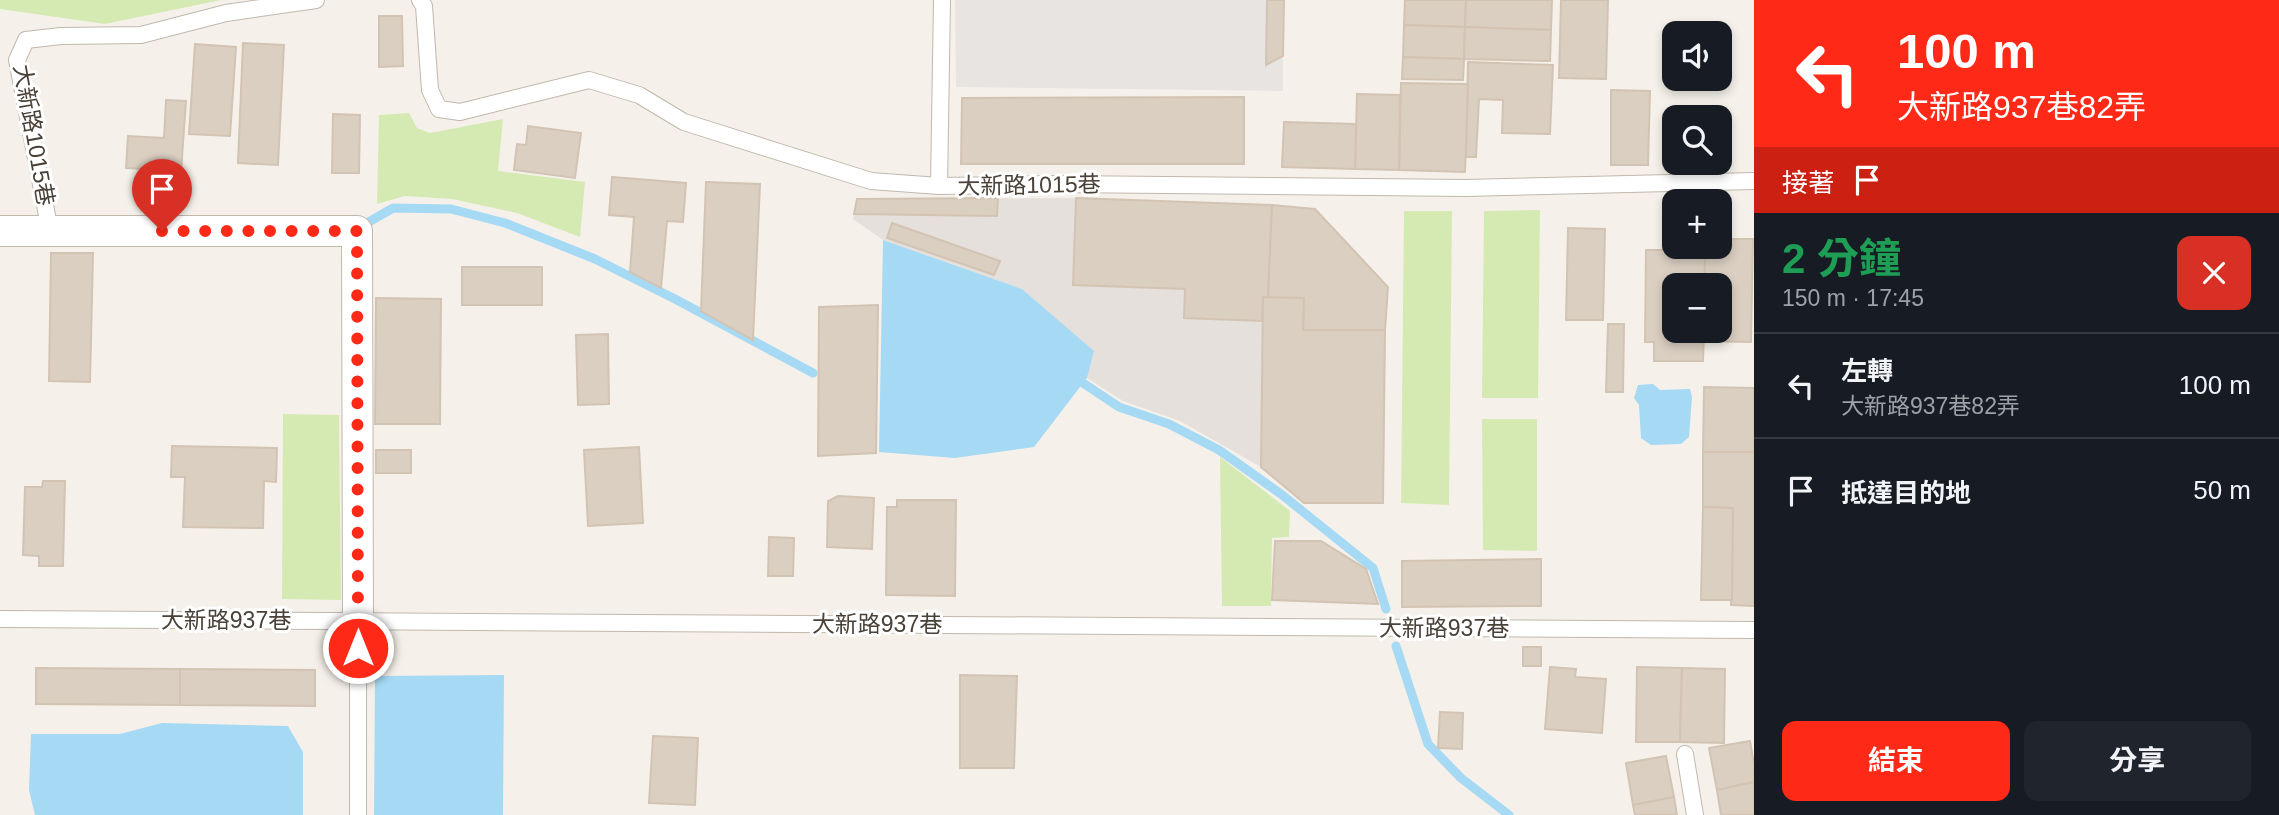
<!DOCTYPE html>
<html lang="zh-TW">
<meta charset="utf-8">
<style>
body{margin:0;font-family:Arial,"Noto Sans TC",sans-serif;background:#20242c;color:#f1f3f6;height:100vh;display:flex;flex-direction:column;font-size:26px;white-space:nowrap}
*{box-sizing:border-box;margin:0}
p{font-size:23px;color:#9ea1a6}
.icon{flex:none;width:38px;height:38px;fill:none;stroke:currentColor;stroke-width:2;stroke-linecap:round;stroke-linejoin:round}
.map{position:relative;flex:1;overflow:hidden}
.side{display:flex;flex-direction:column;background:#171b24;width:525px}
.side>*{flex:none}
.hud{background:#ff2918;color:#fff;overflow:hidden}
.buttons{position:absolute;left:1662px;top:21px;display:grid;gap:14px}
.buttons a{display:grid;place-items:center;width:70px;height:70px;border-radius:14px;background:#171b24;box-shadow:0 4px 10px #0003;font-size:35px}
.pin{position:absolute;display:grid;place-items:center;width:60px;height:60px;color:#fff;margin:-72px -30px;border-radius:50% 50% 50% 0;rotate:-45deg;box-shadow:0 0 7px #0007}
.pin .icon{rotate:45deg}
.me{position:absolute;width:77px;margin:-38px;rotate:0deg;stroke-linejoin:round;filter:drop-shadow(0 0 5px #0008)}
.turn{display:flex;align-items:center;gap:24px;height:147px;padding:0 28px;font-size:32px}
.turn .icon{width:91px;height:91px;stroke-width:2.5}
.turn b{display:block;font-size:49px;line-height:60px}
.then{display:flex;align-items:center;height:66px;padding:0 28px;background:#0003;gap:14px;font-size:26px}
.round{display:grid;place-items:center;flex:none;width:74px;height:74px;border-radius:14px;background:#20242c}
.head{display:flex;align-items:center;justify-content:space-between;height:119px;padding:0 28px}
h1{font-size:42px;font-weight:700;line-height:52px;color:#1e9e55}
.action{display:flex;gap:14px;margin-top:auto;padding:14px 28px}
.action a{flex:1;height:80px;border-radius:14px;background:#ff2918;color:#fff;font-size:28px;font-weight:700;line-height:80px;text-align:center}
.action a+a{background:#20242c;color:#f1f3f6}
ul{padding:0;list-style:none}
li{display:flex;align-items:center;gap:21px;height:105px;padding:0 28px;border-top:2px solid #363941}
li div{flex:1}
li b{display:block;font-size:26px}
li em{font-style:normal}
main{display:flex;flex:1;min-height:0}
.map>svg:first-child{display:block}
.industrial{fill:#e5e0db}
.green{fill:#d5eab2}
.parking{fill:#e7e4e2}
.water{fill:#a6d9f3}
.lines{fill:none;stroke-linecap:round;stroke-linejoin:round}
.stream{stroke:#a6d9f3;stroke-width:9}
.building{fill:#dbcfc2;stroke:#d3c3b2;stroke-width:2}
.service-casing{stroke:#c1b8ac;stroke-width:18}
.minor-casing{stroke:#c1b8ac;stroke-width:32}
.service{stroke:#fff;stroke-width:16}
.minor{stroke:#fff;stroke-width:30}
.route{stroke:#ff2918;stroke-width:12;stroke-dasharray:0 21.6}
.labels{text-anchor:middle;stroke-width:6;stroke-linejoin:round;paint-order:stroke}
.street-label{font-size:23px;fill:#4a4138;stroke:#fff}
</style>
<main>
<div class="map">
<svg width="1754" height="815" viewBox="0 0 1754 815">
<rect width="100%" height="100%" fill="#f5f1ea"/>
<!-- industrial -->
<polygon class="industrial" points="1076,198 1073,285 1185,289 1184,318 1262,321 1261,467 1180,421 1123,401 1087,378 1093,351 1022,289 883,240 853,219 857,199"/>
<!-- green -->
<g class="green">
<polygon points="0,0 221,0 105,24 0,9"/>
<polygon points="409,113 417,128 430,133 503,119 498,171 585,182 580,237 517,213 452,199 405,196 377,204 379,115"/>
<polygon points="1540,210 1538,398 1482,398 1484,211"/>
<polygon points="1404,211 1452,211 1449,505 1401,503"/>
<polygon points="283,414 339,415 341,600 282,599"/>
<polygon points="1482,419 1537,419 1537,551 1483,550"/>
<polygon points="1220,457 1290,511 1289,537 1272,538 1271,606 1222,606"/>
</g>
<!-- parking -->
<polygon class="parking" points="955,0 1267,0 1266,65 1283,56 1283,91 956,87"/>
<!-- water -->
<g class="water">
<polygon points="883,240 1022,289 1094,351 1087,378 1034,447 955,458 879,452"/>
<polygon points="1653,384 1660,390 1690,389 1692,397 1689,437 1681,444 1651,445 1641,438 1639,405 1634,398 1638,385"/>
<polygon points="504,675 503,815 374,815 375,676"/>
<polygon points="162,723 288,726 303,752 303,815 35,815 29,790 31,734 120,734"/>
</g>
<g class="lines">
<!-- stream -->
<g class="stream">
<polyline points="367,223 393,208 451,209 505,223 595,259 675,299 813,373"/>
<polyline points="1083,383 1119,407 1169,424 1219,450 1281,494 1373,568 1386,609"/>
<polyline points="1396,646 1428,744 1461,778 1509,815"/>
</g>
</g>
<!-- building -->
<g class="building">
<polygon points="1267,0 1284,0 1283,56 1266,65"/>
<polygon points="1405,0 1466,0 1465,27 1404,25"/>
<polygon points="1466,0 1552,0 1551,30 1465,27"/>
<polygon points="1561,0 1608,0 1606,79 1559,78"/>
<polygon points="379,16 402,16 403,66 379,67"/>
<polygon points="1404,25 1465,27 1464,59 1403,57"/>
<polygon points="1465,27 1551,30 1550,61 1464,59"/>
<polygon points="243,43 284,45 278,165 238,163"/>
<polygon points="195,44 236,47 230,136 189,134"/>
<polygon points="1403,57 1464,59 1463,80 1402,79"/>
<polygon points="1468,62 1553,65 1550,134 1502,133 1503,100 1479,99 1476,157 1466,157"/>
<polygon points="1401,83 1468,84 1465,172 1399,170"/>
<polygon points="1611,90 1650,91 1648,165 1611,165"/>
<polygon points="1357,94 1400,95 1399,170 1355,169"/>
<polygon points="1244,97 1244,164 961,164 962,98"/>
<polygon points="166,100 186,101 181,171 126,168 128,136 164,138"/>
<polygon points="333,114 360,115 359,173 332,173"/>
<polygon points="1284,122 1356,124 1355,169 1282,167"/>
<polygon points="528,126 581,133 575,178 514,170 517,144 526,145"/>
<polygon points="612,177 686,183 683,222 667,221 661,288 630,272 634,217 609,215"/>
<polygon points="706,182 760,184 753,340 701,311"/>
<polygon points="998,198 997,216 854,214 857,199"/>
<polygon points="1076,198 1272,205 1268,298 1263,297 1262,321 1184,318 1185,289 1073,285"/>
<polygon points="1272,205 1315,209 1388,287 1385,330 1303,330 1304,298 1268,298"/>
<polygon points="892,223 1000,261 994,275 887,238"/>
<polygon points="1568,228 1605,229 1603,320 1566,320"/>
<polygon points="1720,239 1753,239 1751,342 1704,341 1704,331 1720,331 1720,285 1704,285 1705,247 1720,247"/>
<polygon points="1646,250 1669,250 1669,258 1705,258 1704,285 1675,285 1675,331 1704,331 1703,361 1654,361 1654,342 1645,342"/>
<polygon points="51,253 93,253 90,382 49,381"/>
<rect x="462" y="267" width="80" height="38"/>
<polygon points="1263,297 1304,298 1303,330 1385,330 1383,503 1304,503 1261,467"/>
<polygon points="376,298 441,299 440,424 375,424"/>
<polygon points="878,305 876,453 818,456 819,307"/>
<polygon points="1608,324 1624,324 1623,392 1606,392"/>
<polygon points="608,334 609,404 578,405 576,335"/>
<polygon points="1704,387 1754,388 1754,452 1703,452"/>
<polygon points="172,446 277,448 276,482 264,481 263,528 183,527 185,477 171,477"/>
<polygon points="639,447 643,523 588,526 584,450"/>
<rect x="376" y="450" width="35" height="23"/>
<polygon points="1703,452 1754,452 1754,606 1731,605 1733,508 1703,507"/>
<polygon points="43,481 65,481 63,566 39,566 39,556 23,555 25,487 42,487"/>
<polygon points="838,496 874,498 872,549 827,547 828,501"/>
<polygon points="897,500 956,500 955,596 886,595 887,507 897,507"/>
<polygon points="1703,507 1733,508 1732,600 1701,600"/>
<polygon points="769,537 794,538 793,576 768,576"/>
<polygon points="1275,541 1321,541 1366,569 1378,604 1272,600"/>
<polygon points="1541,559 1541,606 1402,607 1402,561"/>
<rect x="1523" y="647" width="18" height="19"/>
<polygon points="1550,667 1576,669 1575,677 1606,679 1602,733 1545,729"/>
<polygon points="1637,667 1682,668 1680,742 1636,742"/>
<polygon points="36,668 180,669 180,705 36,704"/>
<polygon points="1682,668 1725,669 1724,743 1680,742"/>
<polygon points="180,669 315,670 315,706 180,705"/>
<polygon points="960,675 1017,676 1014,768 960,768"/>
<polygon points="1440,712 1463,713 1462,749 1438,748"/>
<polygon points="653,736 698,738 695,805 649,803"/>
<polygon points="1750,741 1754,764 1754,782 1717,790 1709,748"/>
<polygon points="1666,756 1674,797 1633,805 1626,763"/>
<polygon points="1754,782 1754,815 1721,815 1717,790"/>
<polygon points="1674,797 1677,815 1635,815 1633,805"/>
</g>
<g class="lines">
<defs>
<g id="service">
<polyline points="420,0 424,6 430,90 439,109 460,112 589,80 639,95 684,122 871,181 939,186 1059,184 1466,188 1754,181"/>
<polyline points="939,186 942,0"/>
<polyline points="50,231 17,60 26,40 61,36 141,35 226,13 316,0"/>
<polyline points="0,619 1754,630"/>
<polyline points="358,621 358,815"/>
<polyline points="1685,754 1695,815"/>
</g>
<polyline id="minor" points="0,231 357,231 358,621"/>
</defs>
<!-- service casing -->
<use href="#service" class="service-casing"/>
<!-- minor casing -->
<use href="#minor" class="minor-casing"/>
<!-- service -->
<use href="#service" class="service"/>
<!-- minor -->
<use href="#minor" class="minor"/>
</g>
<g class="lines">
<!-- route -->
<polyline class="route" points="162,231 357,231 358,648"/>
</g>
<g class="labels">
<!-- street labels -->
<g class="street-label">
<text transform="translate(34 135) rotate(80)" y="8">大新路1015巷</text>
<text transform="translate(1029 185) rotate(-1)" y="8">大新路1015巷</text>
<text x="226" y="628">大新路937巷</text>
<text x="877" y="632">大新路937巷</text>
<text x="1444" y="636">大新路937巷</text>
</g>
</g>
</svg>
<div class="buttons">
<a><svg class="icon" aria-label="sound" viewBox="0 0 24 24"><path d="M4 9h4l5-4v14l-5-4H4zM17 9q2 3 0 6"/></svg></a>
<a><svg class="icon" aria-label="search" viewBox="0 0 24 24"><circle cx="10" cy="10" r="6"/><path d="M15 15l6 6"/></svg></a>
<a>+</a>
<a>−</a>
</div>
<div class="pin" style="left:162px;top:231px;background:#d93025"><svg class="icon" aria-label="arrive" viewBox="0 0 24 24"><path d="M6 21V4h12l-3 4 3 4H6"/></svg></div>
<svg class="me" style="left:358px;top:648px" viewBox="-20 -20 40 40"><circle r="17" fill="#ff2918" stroke="#fff" stroke-width="3"/><path d="M0-11L8 9 0 5-8 9z" fill="#fff"/></svg>
</div>
<section class="side">
<div class="hud">
<div class="turn"><svg class="icon" aria-label="left" viewBox="0 0 24 24"><path d="M17 20v-9H6M10 6l-5 5 5 5"/></svg><div><b>100 m</b>大新路937巷82弄</div></div>
<div class="then">接著<svg class="icon" aria-label="arrive" viewBox="0 0 24 24"><path d="M6 21V4h12l-3 4 3 4H6"/></svg></div>
</div>
<div class="head"><div><h1>2 分鐘</h1><p>150 m · 17:45</p></div><a class="round" style="background:#d93025;color:#fff"><svg class="icon" aria-label="close" viewBox="0 0 24 24"><path d="M6 6l12 12M18 6L6 18"/></svg></a></div>
<ul>
<li><svg class="icon" aria-label="left" viewBox="0 0 24 24"><path d="M17 20v-9H6M10 6l-5 5 5 5"/></svg><div><b>左轉</b><p>大新路937巷82弄</p></div><em>100 m</em></li>
<li><svg class="icon" aria-label="arrive" viewBox="0 0 24 24"><path d="M6 21V4h12l-3 4 3 4H6"/></svg><div><b>抵達目的地</b></div><em>50 m</em></li>
</ul>
<div class="action"><a>結束</a><a>分享</a></div>
</section>
</main>
